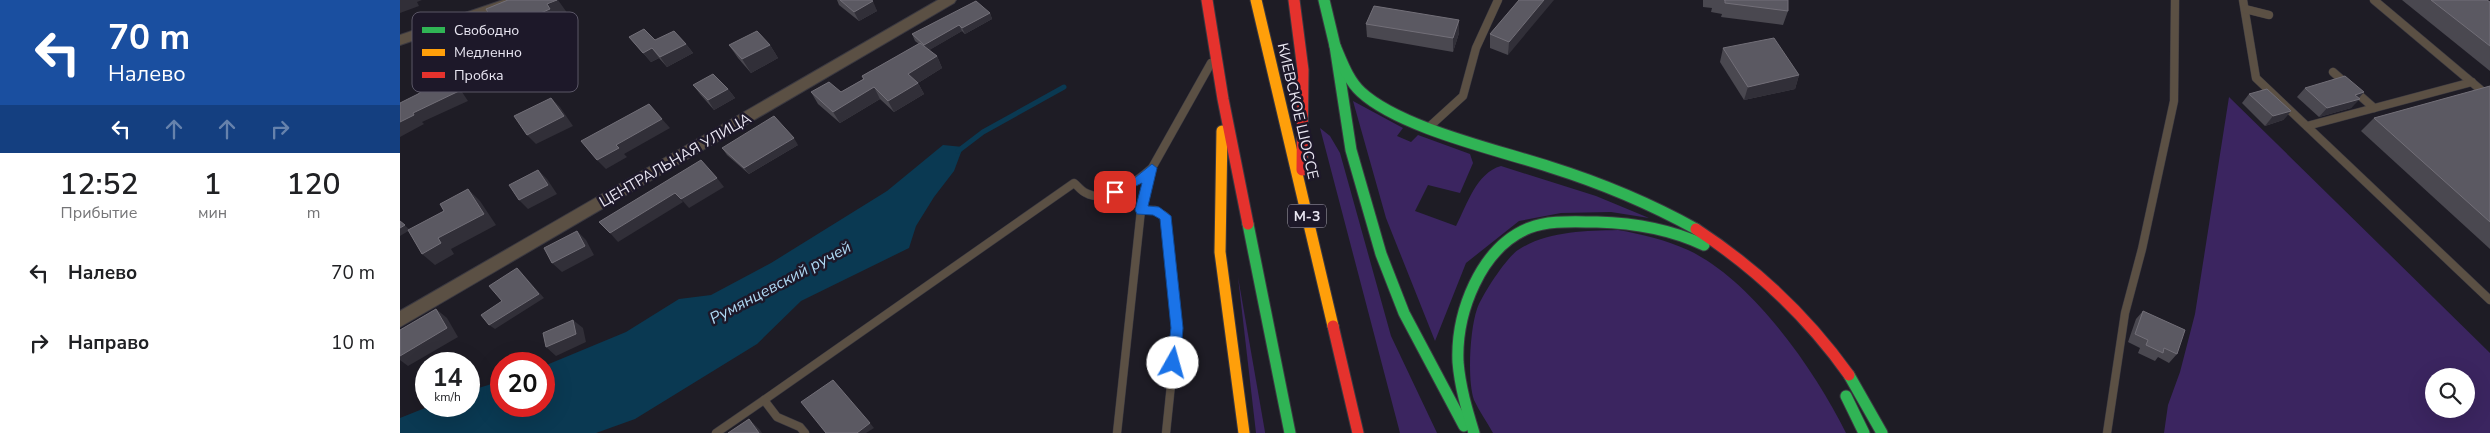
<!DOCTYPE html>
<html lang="ru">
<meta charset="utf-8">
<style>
body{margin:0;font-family:"Nunito Sans",sans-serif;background:#f2f2f2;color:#202124;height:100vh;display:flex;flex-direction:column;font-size:19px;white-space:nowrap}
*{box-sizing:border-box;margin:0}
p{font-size:16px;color:#757577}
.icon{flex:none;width:28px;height:28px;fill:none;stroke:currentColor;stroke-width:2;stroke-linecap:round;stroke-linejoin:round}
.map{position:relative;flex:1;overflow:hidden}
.side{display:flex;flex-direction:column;background:#fff;width:400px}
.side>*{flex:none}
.banner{background:#1a4fa0;color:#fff;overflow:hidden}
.fabs{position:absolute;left:2025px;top:368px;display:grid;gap:10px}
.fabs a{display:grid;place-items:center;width:50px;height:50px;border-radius:50%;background:#fff;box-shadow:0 5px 20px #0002;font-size:25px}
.speed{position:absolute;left:15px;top:352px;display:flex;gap:10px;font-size:25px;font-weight:700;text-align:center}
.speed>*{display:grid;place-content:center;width:65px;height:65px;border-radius:50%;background:#fff;box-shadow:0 5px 20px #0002;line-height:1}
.speed small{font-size:12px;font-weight:400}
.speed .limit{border:8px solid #d22;background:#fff;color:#111}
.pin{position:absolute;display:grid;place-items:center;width:42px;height:42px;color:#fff;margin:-21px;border-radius:10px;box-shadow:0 2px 8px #0006}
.me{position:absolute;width:55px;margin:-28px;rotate:7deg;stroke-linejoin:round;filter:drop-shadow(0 0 4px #0008)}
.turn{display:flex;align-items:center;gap:18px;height:105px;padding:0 25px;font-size:22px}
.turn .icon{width:65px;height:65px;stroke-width:2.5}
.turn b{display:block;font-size:35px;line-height:42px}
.lanes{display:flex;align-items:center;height:48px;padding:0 25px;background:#0003;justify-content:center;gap:25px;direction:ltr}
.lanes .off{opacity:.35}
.eta{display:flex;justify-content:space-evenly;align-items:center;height:85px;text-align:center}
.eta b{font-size:30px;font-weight:600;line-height:35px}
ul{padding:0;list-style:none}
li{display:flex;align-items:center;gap:15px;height:70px;padding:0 25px}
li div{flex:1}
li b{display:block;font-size:19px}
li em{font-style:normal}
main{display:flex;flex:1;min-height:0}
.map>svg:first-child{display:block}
.green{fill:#3b2560;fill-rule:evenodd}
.water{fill:#0a3952}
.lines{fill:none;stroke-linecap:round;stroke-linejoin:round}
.stream{stroke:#0a3952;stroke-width:5}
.lane-casing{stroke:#3b3941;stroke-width:9}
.street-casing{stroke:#3b3941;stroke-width:2}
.fast-casing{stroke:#3b3941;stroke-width:13}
.slow-casing{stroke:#3b3941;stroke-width:13}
.jam-casing{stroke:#3b3941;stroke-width:13}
.lane{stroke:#5b5044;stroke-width:8}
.street{fill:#5b5044;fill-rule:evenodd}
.fast{stroke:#30b455;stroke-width:11}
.slow{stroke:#ff9f0a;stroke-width:11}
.jam{stroke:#e5322d;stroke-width:11}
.wall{fill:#4a4850}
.shaded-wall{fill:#312f38}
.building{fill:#5b5962;stroke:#726f78}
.route{fill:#1a73e8;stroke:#114b97}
.labels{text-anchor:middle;stroke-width:5;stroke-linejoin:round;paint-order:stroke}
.shield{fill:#1d1829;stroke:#aca9b6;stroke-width:1}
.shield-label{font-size:14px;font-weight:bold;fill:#eae7f3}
.street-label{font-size:15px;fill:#eae7f3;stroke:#1d1829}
.water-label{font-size:16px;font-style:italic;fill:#aed7f2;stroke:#1d1829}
.key{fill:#1d1829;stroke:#5a5666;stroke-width:1}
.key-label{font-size:14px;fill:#eae7f3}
</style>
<main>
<section class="side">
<div class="banner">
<div class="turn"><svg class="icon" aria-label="left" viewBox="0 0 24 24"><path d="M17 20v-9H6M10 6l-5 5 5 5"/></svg><div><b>70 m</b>Налево</div></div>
<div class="lanes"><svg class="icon" aria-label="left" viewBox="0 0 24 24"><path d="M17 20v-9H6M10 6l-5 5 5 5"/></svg><svg class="icon off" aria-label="ahead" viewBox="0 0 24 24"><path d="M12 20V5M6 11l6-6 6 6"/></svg><svg class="icon off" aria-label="ahead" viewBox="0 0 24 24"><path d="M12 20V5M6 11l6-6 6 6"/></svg><svg class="icon off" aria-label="right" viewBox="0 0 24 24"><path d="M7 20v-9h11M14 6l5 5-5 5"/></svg></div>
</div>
<div class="eta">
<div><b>12:52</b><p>Прибытие</p></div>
<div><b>1</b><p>мин</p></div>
<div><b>120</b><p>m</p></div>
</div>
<ul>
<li><svg class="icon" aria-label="left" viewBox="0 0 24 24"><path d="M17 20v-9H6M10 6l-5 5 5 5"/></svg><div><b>Налево</b></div><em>70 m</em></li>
<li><svg class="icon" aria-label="right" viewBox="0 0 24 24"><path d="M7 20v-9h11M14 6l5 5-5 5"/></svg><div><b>Направо</b></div><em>10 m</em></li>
</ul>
</section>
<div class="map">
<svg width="2090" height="433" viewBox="0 0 2090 433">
<rect width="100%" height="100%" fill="#1e1c25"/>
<!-- green -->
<g class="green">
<path d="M1829 97 2090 353V433H1764L1768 405 1780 372 1795 314ZM2066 376V409H2034V376Z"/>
<path d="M953 101 1003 128 997 136 1011 142 1018 135 1070 154 1073 163 1060 193 1028 185 1015 211 1056 226C1067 205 1076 173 1101 166L1196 196 1249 218 1211 212 1161 213 1119 221 1066 263 1035 341 986 218Z"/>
<polygon points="920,128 930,136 940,153 991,336 1037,433 1000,433"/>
<path d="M1218 230C1241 234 1266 240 1288 250 1352 280 1415 370 1446 433H1093C1087 422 1079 411 1074 400 1067 380 1070 329 1077 309 1082 295 1106 258 1118 250 1147 231 1184 231 1218 230Z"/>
<polygon points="838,277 865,432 865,433 856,433"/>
</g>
<!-- water -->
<polygon class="water" points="543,145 563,147 554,171 534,197 516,226 509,248 401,301 357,344 235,419 196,433 0,433 0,418 30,406 69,406 69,391 101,381 101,406 144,406 144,366 226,332 279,299 311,295 371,263 487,191"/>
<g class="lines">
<!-- stream -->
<polyline class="stream" points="558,151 583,132 664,87"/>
<defs>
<g id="lane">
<polyline points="1843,0 1856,78 2090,300"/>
<polyline points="1974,0 2081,90"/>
<polyline points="1845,9 1869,15"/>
<polyline points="1933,72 1974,108"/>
<polyline points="1907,126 2072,82"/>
<polyline points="1029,127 1063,96 1076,48 1098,0"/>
<polyline points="741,210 755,210 765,216 777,327 766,433"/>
<path d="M364 400 674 183C678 186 681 191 686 193 708 205 737 181 752 168"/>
<polyline points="316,433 364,400 377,417 400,427 405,433"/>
<polyline points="717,433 741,210 752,168 811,63"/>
<polyline points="1707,433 1725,313 1742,249 1774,101 1775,0"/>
</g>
<g id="street">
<polygon points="103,0 125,0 123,3 0,45 0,35"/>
<polygon points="538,0 556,0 554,3 0,327 0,311"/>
</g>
<g id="fast">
<polyline points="924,0 935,46 951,150 981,254 1004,313 1064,426"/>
<path d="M935 46C942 62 948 80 961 92 1000 128 1098 150 1150 167 1201 183 1249 203 1296 229"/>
<polyline points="848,224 890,433"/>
<polyline points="1449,375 1482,433"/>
<polyline points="1446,396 1464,433"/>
<path d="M1074 433C1067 410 1060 387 1058 362 1056 313 1080 248 1129 228 1149 220 1175 222 1197 222 1235 223 1270 229 1304 245"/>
</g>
<g id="slow">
<polyline points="856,0 933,326"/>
<polyline points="822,131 820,252 844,433"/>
</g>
<g id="jam">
<polyline points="807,0 823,99 848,224"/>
<polyline points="894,0 903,70 902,170"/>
<path d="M1296 229C1357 269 1407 316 1449 375"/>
<polyline points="933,326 958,433"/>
</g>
</defs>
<!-- lane casing -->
<use href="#lane" class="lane-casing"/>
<!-- street casing -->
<use href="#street" class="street-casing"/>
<!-- fast casing -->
<use href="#fast" class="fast-casing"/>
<!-- slow casing -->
<use href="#slow" class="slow-casing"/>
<!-- jam casing -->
<use href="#jam" class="jam-casing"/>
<!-- lane -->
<use href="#lane" class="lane"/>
<!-- street -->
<use href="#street" class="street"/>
<!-- fast -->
<use href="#fast" class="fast"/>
<!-- slow -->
<use href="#slow" class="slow"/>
<!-- jam -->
<use href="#jam" class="jam"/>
</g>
<!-- wall -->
<g class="wall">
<polygon points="437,0 471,0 477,11 459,21 439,5"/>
<polygon points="1119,0 1108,55 1090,48 1090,34"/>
<polygon points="1303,0 1388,0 1388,11 1383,25 1321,17 1322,14 1311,12 1312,8 1303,7"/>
<polygon points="2002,0 2087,0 2090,2 2090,71"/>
<polygon points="590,13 592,19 565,34 562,31 529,50 537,56 542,68 518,83 524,94 494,112 480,99 440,123 418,104 411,92 441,92 463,79 462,76 519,44 515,41 512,34"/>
<polygon points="1059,20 1059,33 1053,52 967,37 966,24"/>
<polygon points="229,37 286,44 293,53 267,67 259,58 251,62"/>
<polygon points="329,45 370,45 378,58 351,73 338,58"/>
<polygon points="1323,48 1399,75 1395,89 1344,100 1320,62"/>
<polygon points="293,85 328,89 335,98 314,110 300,94"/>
<polygon points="2090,86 2090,249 1961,131 1974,118"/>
<polygon points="1905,88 1964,92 1951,108 1919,117 1897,97"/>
<polygon points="1849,94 1891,111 1883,120 1865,126 1842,103"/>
<polygon points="398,145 349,174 327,155 322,148"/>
<polygon points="1743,311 1777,354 1769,363 1758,357 1755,361 1738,353 1740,348 1728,342 1736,319"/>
</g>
<!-- shaded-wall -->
<g class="shaded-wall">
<polygon points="0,0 22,0 17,2 19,6 0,13"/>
<polygon points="157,0 158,0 168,14 159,18 161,22 111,44 99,31"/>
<polygon points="1144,0 1154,0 1108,55 1109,42"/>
<polygon points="473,1 477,11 459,21 454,12"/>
<polygon points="590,13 592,19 565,34 562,28"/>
<polygon points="1059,20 1059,33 1053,52 1053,38"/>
<polygon points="559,25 562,31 528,51 524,45"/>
<polygon points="58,28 77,49 57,60 74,86 62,92 68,101 22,122 24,124 0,137 0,122 53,82 48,50"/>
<polygon points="286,44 293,53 267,67 260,57"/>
<polygon points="370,45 378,58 351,73 342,59"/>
<polygon points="252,48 259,58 251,62 243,53"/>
<polygon points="133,56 141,65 113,80 104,71"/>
<polygon points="537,56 542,68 518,83 524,94 494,112 488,101 508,74"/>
<polygon points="1399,75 1395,89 1344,100 1348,87"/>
<polygon points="474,87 480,99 440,123 433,112"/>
<polygon points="328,89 335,98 314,110 308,100"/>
<polygon points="1964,92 1957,100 1960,99 1951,108 1919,117 1927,108 1955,95"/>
<polygon points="151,98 160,107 173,126 136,144 127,135"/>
<polygon points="1891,111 1883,120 1865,126 1873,116"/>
<polygon points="262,119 270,128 224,154 227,157 206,169 197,160 216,145"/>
<polygon points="394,138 398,145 349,174 344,168"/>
<polygon points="138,170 147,179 157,194 128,209 119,200"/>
<polygon points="317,178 324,187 289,208 281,199"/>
<polygon points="68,189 80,201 96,225 51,249 54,254 35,265 22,254 38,238"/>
<polygon points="275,193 283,202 218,242 210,233"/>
<polygon points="0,221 10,230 0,236"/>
<polygon points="177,231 186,240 194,255 162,272 152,263"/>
<polygon points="117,268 122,273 144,298 95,329 89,325 139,294"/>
<polygon points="36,309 47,318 58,337 8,366 0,360 0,356"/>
<polygon points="173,320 183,328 186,342 156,356 146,347"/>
<polygon points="349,419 360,430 362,433 359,433"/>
<polygon points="470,423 474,428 466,433 457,433"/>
</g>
<!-- building -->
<g class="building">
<polygon points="108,0 157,0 147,4 150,9 99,31 86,9"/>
<polygon points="440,0 471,0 473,1 454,12"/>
<polygon points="1119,0 1144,0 1109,42 1090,34"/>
<polygon points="1324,0 1388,0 1388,11 1325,3 1325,0"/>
<polygon points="2031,0 2087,0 2090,2 2090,46"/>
<polygon points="576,1 590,13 562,28 559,25 524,45 512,34"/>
<polygon points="974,6 1059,20 1053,38 966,24"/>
<polygon points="58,28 69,40 48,50 65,77 53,82 59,91 13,113 14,115 0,122 0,103 18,94 22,91 19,86 42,75 19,47"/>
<polygon points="244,29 255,40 274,31 286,44 260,57 252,48 243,53 229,37"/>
<polygon points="357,31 370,45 342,59 329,45"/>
<polygon points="1374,38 1399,75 1348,87 1323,48"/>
<polygon points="520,43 537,56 508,74 518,83 488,101 474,87 433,112 411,92 429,82 441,92 464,79 462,76"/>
<polygon points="313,74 328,89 308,100 293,85"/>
<polygon points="1945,76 1964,92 1955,95 1960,99 1927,108 1905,88"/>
<polygon points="2090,86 2090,222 1974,118"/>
<polygon points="1867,89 1891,111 1873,116 1849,94"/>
<polygon points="151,98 164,116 127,135 114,116"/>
<polygon points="249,104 262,119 216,145 219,148 197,160 181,141"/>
<polygon points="374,116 394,138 344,168 322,148"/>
<polygon points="301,160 317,178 281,199 275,193 210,233 199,222"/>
<polygon points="138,170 148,185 119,200 109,185"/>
<polygon points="68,189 84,214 38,238 41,243 22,254 8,230 44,211 40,204"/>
<polygon points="0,221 5,225 0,228"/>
<polygon points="177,231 185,246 152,263 144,248"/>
<polygon points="117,268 139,294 89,325 81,315 102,301 89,286"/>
<polygon points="36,309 47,328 0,356 0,330"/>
<polygon points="1743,311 1785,330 1777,354 1764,348 1763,353 1746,345 1748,340 1735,334"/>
<polygon points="173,320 176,334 146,347 143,333"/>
<polygon points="433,380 470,423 457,433 426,433 401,402"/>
<polygon points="349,419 359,433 328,433"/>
</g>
<!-- route -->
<polygon class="route" points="752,164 757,168 748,206 759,207 771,216 783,328 780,363 773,368 767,363 771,328 760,219 753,215 737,214 735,210 742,183 715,196 709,192 711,189 731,181"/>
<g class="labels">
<!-- shield labels -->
<rect class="shield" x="888" y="204.5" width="38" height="23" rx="4"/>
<g class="shield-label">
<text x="907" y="221">М-3</text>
</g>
<!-- street labels -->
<g class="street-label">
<text transform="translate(898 111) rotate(77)" y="5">КИЕВСКОЕ ШОССЕ</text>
<text transform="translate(275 160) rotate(-30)" y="5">ЦЕНТРАЛЬНАЯ УЛИЦА</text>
</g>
<!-- water labels -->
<g class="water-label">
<text transform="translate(380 282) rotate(-28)" y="6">Румянцевский ручей</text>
</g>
</g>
<!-- legend -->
<rect x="12" y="12" width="166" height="80" rx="8" class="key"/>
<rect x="22" y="27" width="23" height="6" fill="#30b455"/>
<rect x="22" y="49" width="23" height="7" fill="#ff9f0a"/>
<rect x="22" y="72" width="23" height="6" fill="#e5322d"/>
<g class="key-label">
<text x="54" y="35">Свободно</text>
<text x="54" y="57">Медленно</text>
<text x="54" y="80">Пробка</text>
</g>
</svg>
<div class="fabs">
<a><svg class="icon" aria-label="search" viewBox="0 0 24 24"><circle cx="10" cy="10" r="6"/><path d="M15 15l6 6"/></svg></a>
</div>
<div class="speed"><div>14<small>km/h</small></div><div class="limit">20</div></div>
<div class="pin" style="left:715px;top:192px;background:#d93025"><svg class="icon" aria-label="arrive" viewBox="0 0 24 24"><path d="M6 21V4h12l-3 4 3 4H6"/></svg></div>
<svg class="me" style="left:773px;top:363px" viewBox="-20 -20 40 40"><circle r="19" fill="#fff"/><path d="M0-13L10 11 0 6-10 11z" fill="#1a73e8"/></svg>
</div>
</main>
